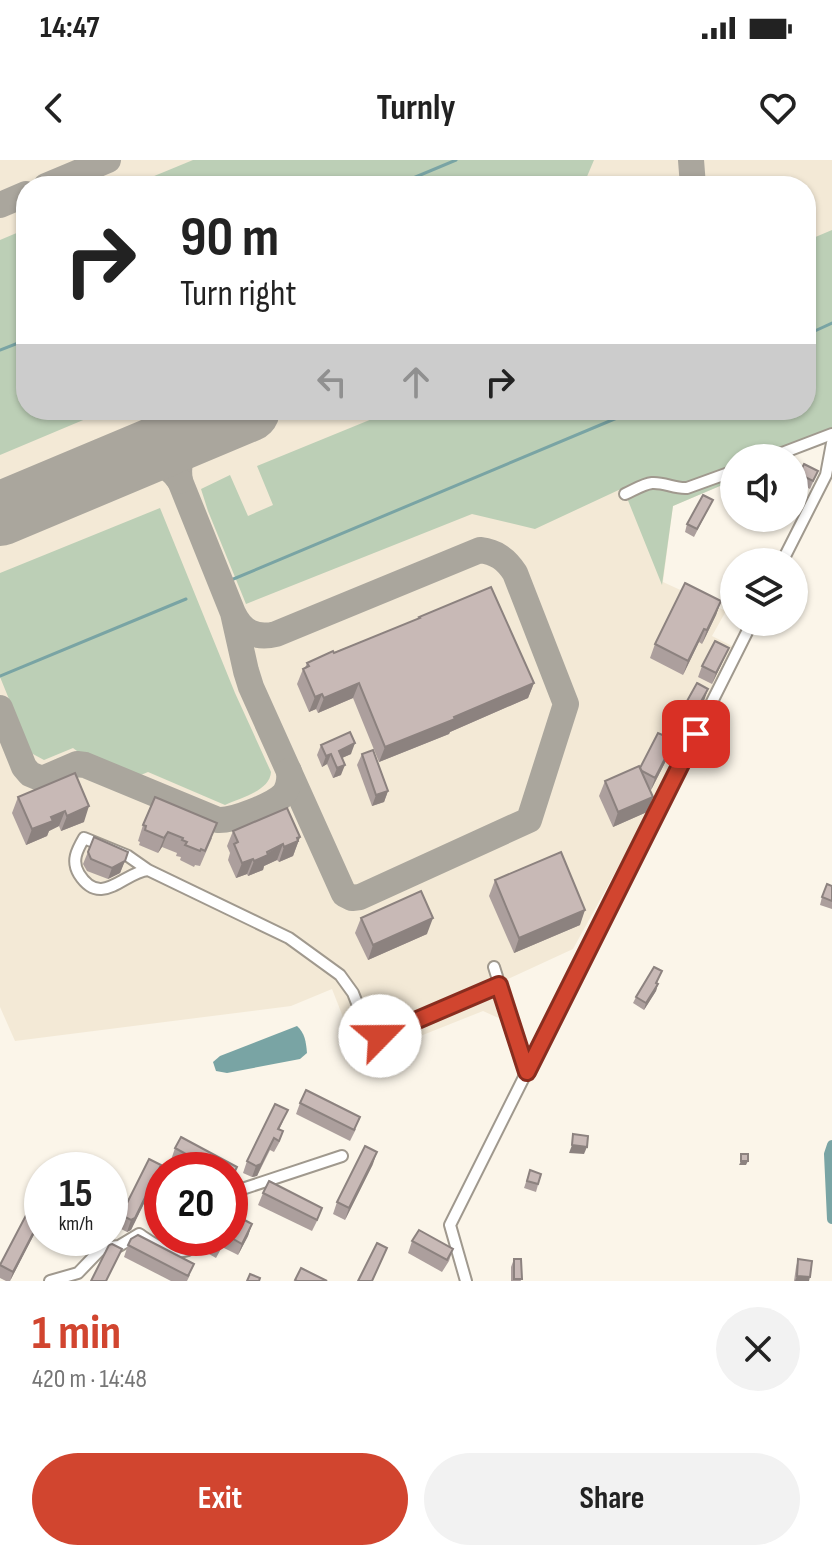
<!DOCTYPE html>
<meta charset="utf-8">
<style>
body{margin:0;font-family:"Sofia Sans Condensed",sans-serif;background:#f2f2f2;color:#222;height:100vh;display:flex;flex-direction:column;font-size:30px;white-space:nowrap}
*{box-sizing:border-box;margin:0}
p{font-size:26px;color:#767676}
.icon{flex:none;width:44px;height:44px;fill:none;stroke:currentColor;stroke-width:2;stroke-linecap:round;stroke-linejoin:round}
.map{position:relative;height:1121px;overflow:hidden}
.side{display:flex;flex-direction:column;background:#fff;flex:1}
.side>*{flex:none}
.guide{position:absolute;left:16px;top:16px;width:800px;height:244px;border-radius:32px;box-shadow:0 2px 6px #0004;background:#fff;color:#222;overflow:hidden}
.tools{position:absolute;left:720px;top:284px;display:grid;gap:16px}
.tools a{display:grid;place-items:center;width:88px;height:88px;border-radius:50%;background:#fff;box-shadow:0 2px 6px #0004;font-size:40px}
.speed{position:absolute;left:24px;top:992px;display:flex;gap:16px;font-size:40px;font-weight:700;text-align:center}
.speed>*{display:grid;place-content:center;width:104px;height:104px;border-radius:50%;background:#fff;box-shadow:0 2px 6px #0004;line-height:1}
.speed small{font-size:20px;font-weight:400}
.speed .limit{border:12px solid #d22;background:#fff;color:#111}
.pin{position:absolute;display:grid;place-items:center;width:68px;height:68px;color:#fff;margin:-34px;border-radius:16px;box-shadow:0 4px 12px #0006}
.me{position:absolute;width:88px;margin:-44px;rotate:67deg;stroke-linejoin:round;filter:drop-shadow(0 0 6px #0008)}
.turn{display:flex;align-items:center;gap:28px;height:168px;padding:0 32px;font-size:36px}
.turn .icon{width:104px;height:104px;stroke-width:2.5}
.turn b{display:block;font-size:56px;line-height:68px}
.lanes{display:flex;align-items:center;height:76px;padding:0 32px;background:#0003;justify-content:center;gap:40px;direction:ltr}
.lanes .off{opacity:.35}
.round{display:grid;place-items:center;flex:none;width:84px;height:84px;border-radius:42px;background:#f2f2f2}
.summary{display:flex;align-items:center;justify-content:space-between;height:136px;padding:0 32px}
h1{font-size:48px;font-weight:700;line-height:60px;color:#d1452f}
.cta{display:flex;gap:16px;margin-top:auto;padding:16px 32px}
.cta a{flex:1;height:92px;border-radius:48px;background:#d1452f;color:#fff;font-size:32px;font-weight:700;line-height:92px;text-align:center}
.cta a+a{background:#f2f2f2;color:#222}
.status{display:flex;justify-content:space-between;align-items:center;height:56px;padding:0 40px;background:#fff;direction:ltr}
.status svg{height:22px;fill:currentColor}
header{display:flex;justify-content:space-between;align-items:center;height:104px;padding:0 32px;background:#fff;font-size:36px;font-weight:700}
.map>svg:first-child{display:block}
.built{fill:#f3e9d6;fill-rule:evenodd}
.green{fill:#bccfb6}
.water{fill:#79a4a4}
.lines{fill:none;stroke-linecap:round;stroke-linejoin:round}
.stream{stroke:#79a4a4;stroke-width:3}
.canal{stroke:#79a4a4;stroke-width:10}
.taxiway{stroke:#aaa69d;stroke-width:26}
.runway{stroke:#aaa69d;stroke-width:64}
.minor-casing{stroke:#a0998e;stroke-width:14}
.minor{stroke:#fff;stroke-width:10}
.wall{fill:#ac9f9d}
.shaded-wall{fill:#8c827f}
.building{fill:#c8b9b6;stroke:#8c827f;stroke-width:2}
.route-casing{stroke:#882d1f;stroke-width:20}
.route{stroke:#d1452f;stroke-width:14}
</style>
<div class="status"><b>14:47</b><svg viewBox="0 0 49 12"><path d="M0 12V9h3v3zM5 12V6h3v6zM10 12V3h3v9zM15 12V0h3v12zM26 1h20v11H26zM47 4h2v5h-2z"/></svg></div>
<header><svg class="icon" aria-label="back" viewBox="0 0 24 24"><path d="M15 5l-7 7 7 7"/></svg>Turnly<svg class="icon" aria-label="heart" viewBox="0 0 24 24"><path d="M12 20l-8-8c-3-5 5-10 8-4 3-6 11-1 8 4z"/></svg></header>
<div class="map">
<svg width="832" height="1121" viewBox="0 0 832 1121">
<rect width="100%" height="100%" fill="#fbf5e9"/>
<!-- built -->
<path class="built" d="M0 0H832V268L825 272 822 283 787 298H734V320L673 346 663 422 726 451 712 476 738 489 573 789 508 819 519 856 503 860 483 851 360 900 332 829 291 846 15 881 0 847ZM26 26H806V250H26Z"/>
<!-- green -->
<g class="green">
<polygon points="193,0 594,0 583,26 130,26"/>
<polygon points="26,69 26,250 107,250 0,295 0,80"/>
<polygon points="832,70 832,268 825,272 822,283 787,298 734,298 734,320 673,346 662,425 623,328 535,369 472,354 246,444 208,351 201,329 230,315 248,356 273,345 257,306 394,250 806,250 806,81"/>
<path d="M160 348 235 533 271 612C270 631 240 638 225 645L148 612 136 617 81 594 73 588 44 600 31 593 0 517V413Z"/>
</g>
<!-- water -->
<path class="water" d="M297 866C305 873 306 882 307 893L300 899 227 913 216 911 213 902 220 896Z"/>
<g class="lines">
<!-- stream -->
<g class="stream">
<polyline points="394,26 456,0"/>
<polyline points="806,175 832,163"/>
<polyline points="0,190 26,180"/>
<polyline points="231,420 636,250"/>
<polyline points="0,516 186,439"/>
</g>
<!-- canal -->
<polyline class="canal" points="832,985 829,994 832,1059"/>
<!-- taxiway -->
<g class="taxiway">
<polyline points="691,0 693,26"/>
<polyline points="46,26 108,0"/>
<polyline points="0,45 26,34"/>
<path d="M203 268C186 282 176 298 180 321L233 453 246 511 251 527 344 734 352 738 360 737 529 660 566 544 515 413C506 399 496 392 480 390L276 474C256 479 242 472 233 453"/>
<path d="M125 302C148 296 166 301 180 321"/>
<path d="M0 548 24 607 30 614 42 619 77 604 85 605 218 660C233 661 273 645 283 635 289 628 290 620 289 611"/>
</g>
<!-- runway -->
<polyline class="runway" points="0,354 248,250"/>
<defs>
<g id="minor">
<polyline points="769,298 832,274"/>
<path d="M625 334C634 330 643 324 652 323 664 322 675 329 687 328L734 311"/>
<polyline points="782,402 826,315 832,283"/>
<path d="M148 710C124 712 101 749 79 714 71 701 77 690 84 678L128 696 148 710 289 778 340 815 353 833 368 871 371 874 380 876 499 825"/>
<polyline points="494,807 527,912"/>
<polyline points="230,1033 342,996"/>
<path d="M50 1121 78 1113 102 1088 119 1086 139 1074C154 1084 169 1096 188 1090L195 1078"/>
<polyline points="466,1121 450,1065 752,462"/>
</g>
</defs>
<!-- minor casing -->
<use href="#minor" class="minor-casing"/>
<!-- minor -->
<use href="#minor" class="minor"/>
</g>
<!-- wall -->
<g class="wall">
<polygon points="818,311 810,329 796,322 799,314"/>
<polygon points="734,335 734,350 730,347"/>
<polygon points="713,340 694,377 685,372 687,364"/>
<polygon points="721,441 716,455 702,484 699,482 683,515 650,498 655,484"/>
<polygon points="419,457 534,523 528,538 450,572 449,574 379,602 353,538 318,553 316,549 309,552 297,524 303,509 305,508 307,503 418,459"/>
<polygon points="729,488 712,524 698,517 702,506"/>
<polygon points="704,541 677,589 673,587 651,630 650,629 653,637 647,652 613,667 599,636 605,621 640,608 667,577"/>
<polygon points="321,585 351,594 342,598 341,615 333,618 327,604 322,607 317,595"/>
<polygon points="362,594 388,631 384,642 372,646 357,605"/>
<polygon points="75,613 84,662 61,671 59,666 49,671 47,676 26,685 12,653 18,637"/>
<polygon points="143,665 212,678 200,706 195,705 194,707 180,700 181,697 176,696 177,693 162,687 158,693 139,685 140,682 138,681"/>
<polygon points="233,671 300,677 293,696 279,702 277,700 264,706 263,710 248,716 247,714 236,718 228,700 230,693 227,686"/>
<polygon points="94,677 128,692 120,713 108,719 87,711 83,704"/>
<polygon points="495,720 580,765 514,793 489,736"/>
<polygon points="832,726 832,749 820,745 822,737"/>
<polygon points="361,758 427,774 368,800 355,773"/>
<polygon points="662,811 657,823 658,824 656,831 644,850 633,843 636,837"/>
<polygon points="300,943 356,969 350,981 296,954"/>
<polygon points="283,961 279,970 279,983 274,992 270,990 257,1016 252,1017 243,1013 247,1001"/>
<polygon points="175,988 237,1007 230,1024 230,1010 190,1010 171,1000"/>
<polygon points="373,1004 345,1060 333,1054 337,1042"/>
<polygon points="161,1005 157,1017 131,1070 127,1072 117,1067 121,1055"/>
<polygon points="530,1010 541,1014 536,1032 524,1028"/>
<polygon points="230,1033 242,1049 238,1057 252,1064 248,1076 238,1095 222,1087 216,1098 202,1090 206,1078 230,1078"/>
<polygon points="263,1033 318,1059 312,1071 258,1045"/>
<polygon points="42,1039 42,1059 10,1121 6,1121 0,1118 0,1105"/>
<polygon points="85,1078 102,1078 96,1083"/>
<polygon points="412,1081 453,1089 449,1101 442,1112 408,1093"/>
<polygon points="128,1085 190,1115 187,1121 171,1121 124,1097"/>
<polygon points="514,1099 521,1121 511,1121 511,1107"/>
<polygon points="798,1099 809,1121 794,1121 796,1107"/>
</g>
<!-- shaded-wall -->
<g class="shaded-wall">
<polygon points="721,441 716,455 702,484 707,470"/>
<polygon points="704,469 699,482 683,515 688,501"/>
<polygon points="729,488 724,499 712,524 716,513"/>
<polygon points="359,523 353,538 318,553 324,538"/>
<polygon points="534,523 528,538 450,572 449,574 379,602 385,587"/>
<polygon points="708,529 704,541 677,589 681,577"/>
<polygon points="322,534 316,549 309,552 315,537"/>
<polygon points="677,575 673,587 651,630 655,618"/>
<polygon points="355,583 351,594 335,601 339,591"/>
<polygon points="331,594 327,604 322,607 326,596"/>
<polygon points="345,605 341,615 333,618 337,608"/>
<polygon points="388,631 384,642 372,646 376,635"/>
<polygon points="653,637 647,652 613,667 618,652"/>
<polygon points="89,646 84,662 61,671 67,656"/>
<polygon points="65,651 59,666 49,671 47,676 26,685 32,669 51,657"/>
<polygon points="168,672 162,687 158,693 164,678"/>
<polygon points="300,677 293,696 279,702 284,687"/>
<polygon points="283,684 277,700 264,706 263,710 248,716 254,701"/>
<polygon points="253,699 247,714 236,718 242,703"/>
<polygon points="125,701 120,713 108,719 112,708"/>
<polygon points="585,750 580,765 514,793 519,778"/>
<polygon points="433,758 427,774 368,800 373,785"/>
<polygon points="658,824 656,831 644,850 646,843"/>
<polygon points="274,978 257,1016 252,1017 256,1006"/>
<polygon points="572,985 587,987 584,994 569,993"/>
<polygon points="377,992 373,1004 345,1060 349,1048"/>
<polygon points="741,1001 748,1001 746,1005 739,1005"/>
<polygon points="161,1005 157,1017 131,1070 127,1072 131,1060"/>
<polygon points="237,1007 233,1018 230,1024 230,1015"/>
<polygon points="42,1056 42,1059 10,1121 13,1112"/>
<polygon points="252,1064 248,1076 238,1095 242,1084"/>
<polygon points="797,1116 810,1117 809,1121 795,1121"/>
</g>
<!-- building -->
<g class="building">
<polygon points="804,304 818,311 813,321 799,314"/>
<polygon points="703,335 713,340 697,369 687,364"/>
<polygon points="685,423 721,441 707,470 704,469 688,501 655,484"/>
<polygon points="491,427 534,523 454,557 455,559 385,587 359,523 324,538 322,534 315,537 303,509 309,506 307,503 333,491 334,493 420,458 419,457"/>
<polygon points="715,481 729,488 716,513 702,506"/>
<polygon points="697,523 708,529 681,577 677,575 655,618 642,611 640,608 658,573 667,577"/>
<polygon points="350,572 355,583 339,591 345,605 337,608 331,594 326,596 321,585"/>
<polygon points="373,590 388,631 376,635 362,594"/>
<polygon points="639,606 653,637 618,652 605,621"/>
<polygon points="75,613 89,646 67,656 65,651 51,657 53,661 32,669 18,637"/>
<polygon points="155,637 217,663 205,691 201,689 200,691 185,685 187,682 182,680 183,678 168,672 164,678 145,670 146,666 143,665"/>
<polygon points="287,648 300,677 297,678 298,681 284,687 283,684 267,692 268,695 254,701 253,699 242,703 234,684 238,682 233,671"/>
<polygon points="94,677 128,692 125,701 112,708 91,699 88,692"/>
<polygon points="561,692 585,750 519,778 495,720"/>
<polygon points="827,724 832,726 832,741 822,737"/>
<polygon points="421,731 433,758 373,785 361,758"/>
<polygon points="654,807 662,811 656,823 658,824 646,843 636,837"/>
<polygon points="306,930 360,957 354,970 300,943"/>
<polygon points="275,944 288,950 278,969 283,971 279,981 274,978 261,1004 256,1006 247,1001"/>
<polygon points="573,974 588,976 587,987 572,985"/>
<polygon points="181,977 237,1007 234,1013 230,1015 230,1010 215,1010 175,988"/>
<polygon points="365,986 377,992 349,1048 337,1042"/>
<rect x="741" y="994" width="7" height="7"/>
<polygon points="149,999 161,1005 135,1058 131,1060 121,1055"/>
<polygon points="530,1010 541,1014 538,1024 527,1021"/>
<polygon points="269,1021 322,1048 317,1060 263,1033"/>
<polygon points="231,1030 246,1038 237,1056 252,1064 242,1084 230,1077 230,1033"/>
<polygon points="39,1035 42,1039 42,1056 13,1112 0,1105 34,1040"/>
<polygon points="419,1070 453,1089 447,1100 412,1081"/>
<polygon points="138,1075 194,1104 188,1116 128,1085 131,1079"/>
<polygon points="206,1078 224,1078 220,1086"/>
<polygon points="377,1083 387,1088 372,1121 358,1121"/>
<polygon points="112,1084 122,1089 106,1121 91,1121 109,1085"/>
<polygon points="514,1099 521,1099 522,1119 514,1119"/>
<polygon points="798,1099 812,1101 810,1117 797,1116"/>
<polygon points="301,1108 327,1121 297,1121 295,1120"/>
<polygon points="250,1114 260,1118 259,1121 247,1121"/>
</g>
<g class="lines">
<defs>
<polyline id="route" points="380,876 499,825 527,912 696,574"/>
</defs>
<!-- route casing -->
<use href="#route" class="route-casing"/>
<!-- route -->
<use href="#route" class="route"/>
</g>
</svg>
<div class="tools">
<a><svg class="icon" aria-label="sound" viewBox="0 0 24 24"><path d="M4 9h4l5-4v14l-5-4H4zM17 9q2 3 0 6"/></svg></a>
<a><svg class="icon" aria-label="layers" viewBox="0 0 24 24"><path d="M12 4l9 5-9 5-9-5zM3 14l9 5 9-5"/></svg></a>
</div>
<div class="speed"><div>15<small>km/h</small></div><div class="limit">20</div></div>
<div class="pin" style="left:696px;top:574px;background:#d93025"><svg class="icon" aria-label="arrive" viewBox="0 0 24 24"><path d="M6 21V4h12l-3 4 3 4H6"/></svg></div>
<svg class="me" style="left:380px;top:876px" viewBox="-20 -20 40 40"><circle r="19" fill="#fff"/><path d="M0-13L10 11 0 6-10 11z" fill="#d1452f"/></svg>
<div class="guide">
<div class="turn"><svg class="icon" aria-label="right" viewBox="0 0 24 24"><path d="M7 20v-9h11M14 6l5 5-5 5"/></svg><div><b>90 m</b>Turn right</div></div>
<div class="lanes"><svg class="icon off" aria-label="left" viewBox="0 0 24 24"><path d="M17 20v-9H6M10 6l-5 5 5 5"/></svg><svg class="icon off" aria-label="ahead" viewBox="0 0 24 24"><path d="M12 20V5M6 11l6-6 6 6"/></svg><svg class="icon" aria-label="right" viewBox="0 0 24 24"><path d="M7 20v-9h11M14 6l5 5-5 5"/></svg></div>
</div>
</div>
<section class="side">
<div class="summary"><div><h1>1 min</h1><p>420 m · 14:48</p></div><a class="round"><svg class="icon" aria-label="close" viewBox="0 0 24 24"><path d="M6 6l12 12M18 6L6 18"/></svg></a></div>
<div class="cta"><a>Exit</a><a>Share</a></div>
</section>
